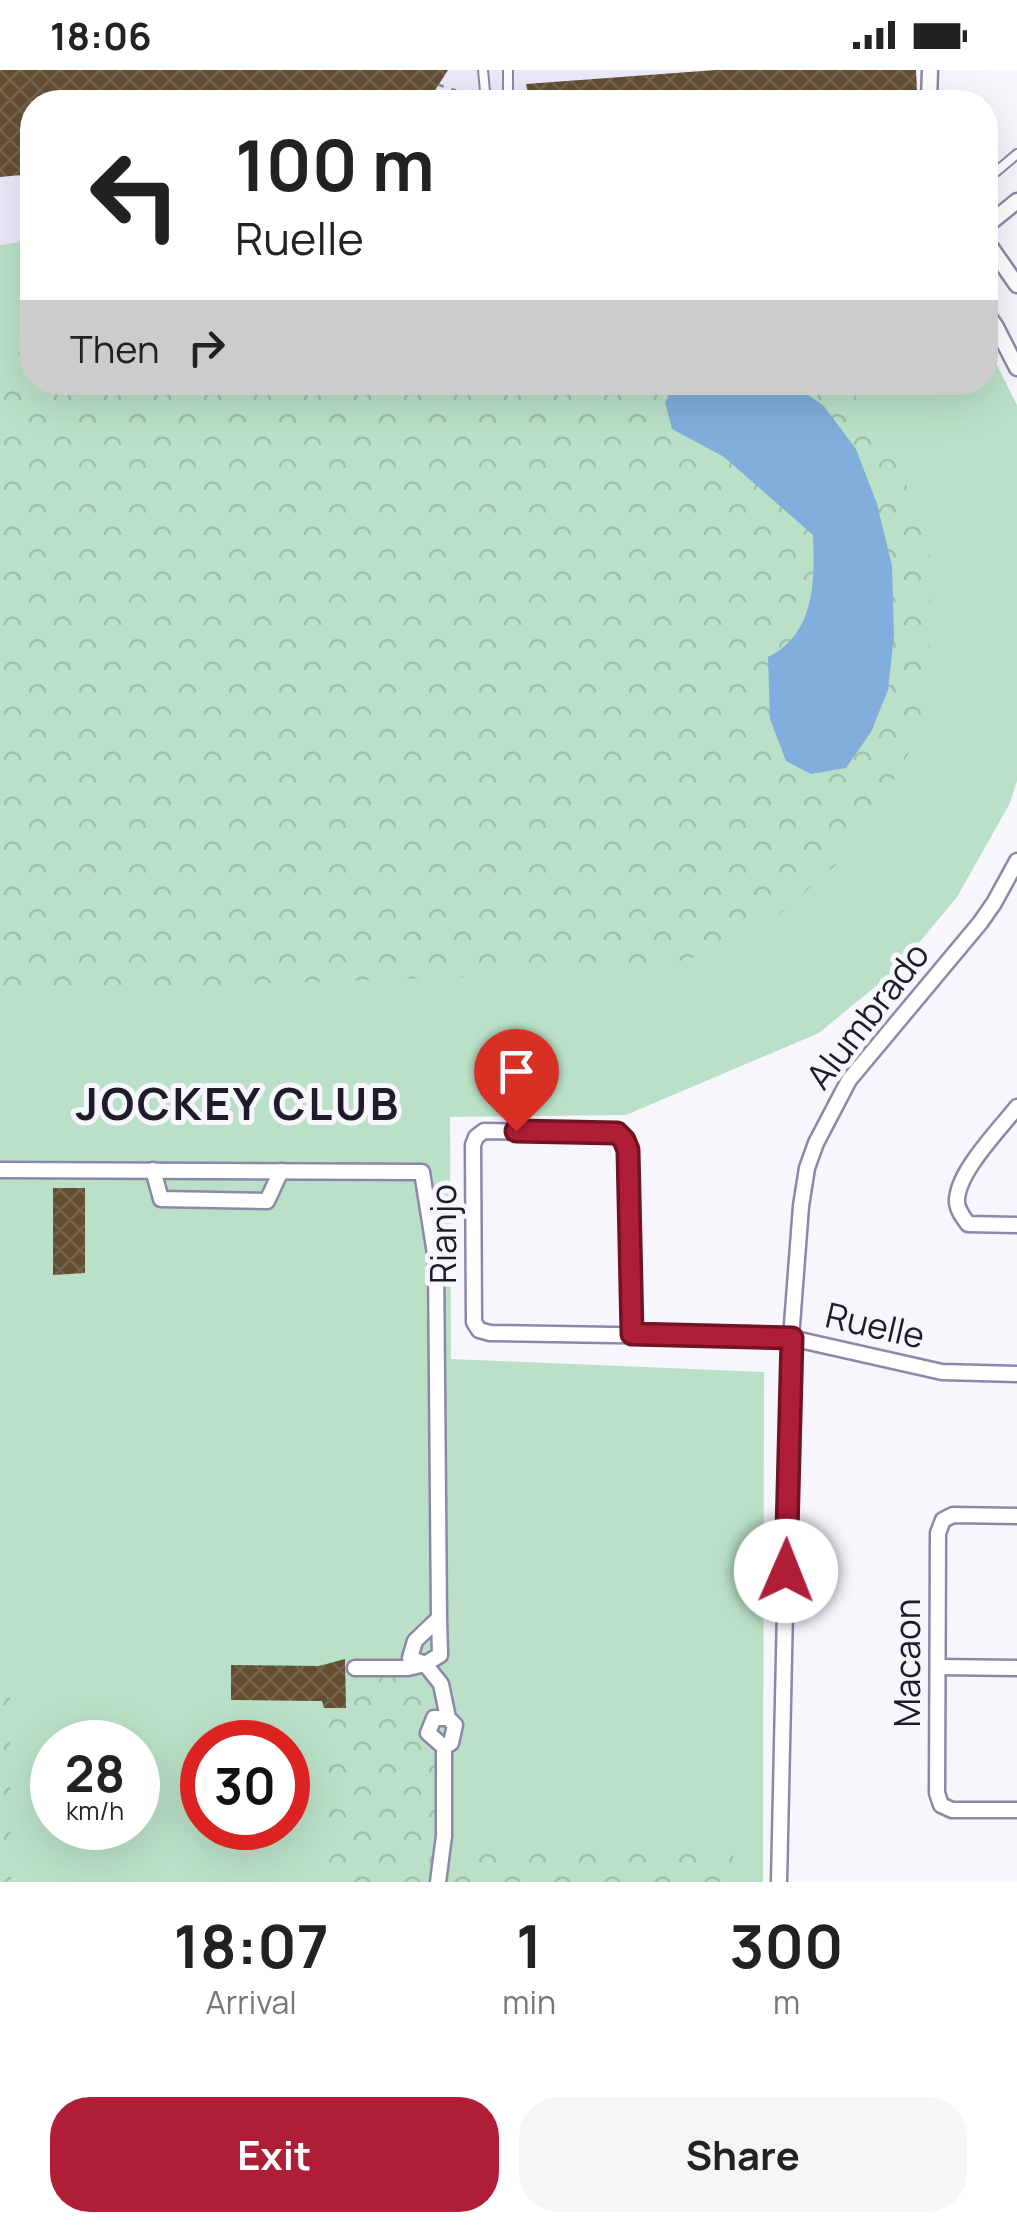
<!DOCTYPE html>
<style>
body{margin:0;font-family:Manrope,sans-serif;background:#f6f6f6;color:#222;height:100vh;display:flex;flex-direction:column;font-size:38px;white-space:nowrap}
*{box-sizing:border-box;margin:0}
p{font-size:32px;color:#767676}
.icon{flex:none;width:55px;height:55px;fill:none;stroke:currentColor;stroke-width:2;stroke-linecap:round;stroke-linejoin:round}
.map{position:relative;height:1812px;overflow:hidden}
.drawer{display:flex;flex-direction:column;background:#fff;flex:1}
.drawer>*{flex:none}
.top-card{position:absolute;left:20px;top:20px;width:978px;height:305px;border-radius:40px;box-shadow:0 10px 40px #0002;background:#fff;color:#222;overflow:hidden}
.speed{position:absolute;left:30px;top:1650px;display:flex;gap:20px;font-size:50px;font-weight:700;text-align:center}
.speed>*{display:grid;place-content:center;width:130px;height:130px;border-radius:50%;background:#fff;box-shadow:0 10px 40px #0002;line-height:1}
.speed small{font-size:25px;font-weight:400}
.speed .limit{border:15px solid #d22;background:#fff;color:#111}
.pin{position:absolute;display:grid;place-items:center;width:85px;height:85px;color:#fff;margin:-102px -42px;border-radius:50% 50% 50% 0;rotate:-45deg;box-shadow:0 0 10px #0007}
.pin .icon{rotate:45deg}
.me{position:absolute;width:110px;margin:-55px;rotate:1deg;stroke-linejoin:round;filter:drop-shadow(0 0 8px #0008)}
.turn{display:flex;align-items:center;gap:35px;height:210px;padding:0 50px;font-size:45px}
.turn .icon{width:130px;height:130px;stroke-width:2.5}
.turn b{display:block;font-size:70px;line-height:85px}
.then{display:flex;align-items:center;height:95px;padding:0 50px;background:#0003;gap:20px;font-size:38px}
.eta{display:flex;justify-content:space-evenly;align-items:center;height:170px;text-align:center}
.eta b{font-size:60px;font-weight:700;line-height:70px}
.button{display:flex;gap:20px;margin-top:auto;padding:20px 50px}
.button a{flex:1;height:115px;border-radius:40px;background:#b01d37;color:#fff;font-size:40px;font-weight:700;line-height:115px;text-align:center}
.button a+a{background:#f6f6f6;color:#222}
.status{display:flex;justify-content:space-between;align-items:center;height:70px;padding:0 50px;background:#fff;direction:ltr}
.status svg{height:28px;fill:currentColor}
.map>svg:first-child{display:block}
.commercial{fill:#edeafc}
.green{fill:#bae1c7;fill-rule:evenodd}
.forest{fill:url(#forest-crowns)}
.water{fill:#81aedc}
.building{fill:url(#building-cross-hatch)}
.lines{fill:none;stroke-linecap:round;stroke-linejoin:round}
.service-casing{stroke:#8d88aa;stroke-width:12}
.minor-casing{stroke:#8d88aa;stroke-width:19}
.service{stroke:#fff;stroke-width:8}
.minor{stroke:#fff;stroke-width:14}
.path-bridge{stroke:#8a8892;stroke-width:2.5;stroke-dasharray:5 8;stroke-linecap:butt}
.route-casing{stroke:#721324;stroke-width:25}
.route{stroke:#b01d37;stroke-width:18}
.labels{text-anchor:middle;stroke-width:10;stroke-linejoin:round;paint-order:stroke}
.street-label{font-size:35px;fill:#1e1c29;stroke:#f7f6fd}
.district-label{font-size:45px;font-weight:bold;letter-spacing:2.5px;fill:#1e1c29;stroke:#f7f6fd}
</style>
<div class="status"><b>18:06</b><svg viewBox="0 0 49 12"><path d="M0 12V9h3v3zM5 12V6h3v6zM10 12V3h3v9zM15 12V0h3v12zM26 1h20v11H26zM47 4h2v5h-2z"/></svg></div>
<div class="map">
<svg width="1017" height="1812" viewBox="0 0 1017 1812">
<defs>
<pattern id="forest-crowns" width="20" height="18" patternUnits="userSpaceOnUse" patternTransform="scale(2.5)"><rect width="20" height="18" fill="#bae1c7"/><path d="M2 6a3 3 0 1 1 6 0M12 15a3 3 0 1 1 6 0" fill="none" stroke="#9fc0ab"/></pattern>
<pattern id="building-cross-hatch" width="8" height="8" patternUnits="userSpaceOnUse" patternTransform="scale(2.5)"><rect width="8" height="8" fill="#634e32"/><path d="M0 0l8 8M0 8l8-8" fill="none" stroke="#75644e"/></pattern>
</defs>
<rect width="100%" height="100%" fill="#f7f6fd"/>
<!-- commercial -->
<polygon class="commercial" points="0,0 910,0 915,32 32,32 32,170 0,175"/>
<!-- green -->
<path class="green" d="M32 170V312H985V271L1017 335V711L1010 733 957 827 898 898 819 963 626 1045 450 1047 451 1289 764 1302 763 1812H0V175ZM52 1672H138V1758H52ZM202 1672H288V1758H202Z"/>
<!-- forest -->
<g class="forest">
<polygon points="32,280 32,312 846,313 870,346 908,418 930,485 930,608 911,679 870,751 837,794 766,856 704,885 659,896 610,902 0,922 0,286"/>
<polygon points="448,1588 448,1775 733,1776 734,1812 326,1812 324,1638 346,1637 345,1589"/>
<polygon points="10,1621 11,1812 0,1812 0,1622"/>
</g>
<!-- water -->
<path class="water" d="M677 313H790L823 335 856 379 877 434 892 496 894 565 888 620 871 662 846 698 811 704 786 691 770 649 768 587C815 564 815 511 813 465L724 387 672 359 665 332Z"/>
<!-- building -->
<g class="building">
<polygon points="0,0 448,0 434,22 459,30 458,32 32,32 32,104 0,107"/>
<polygon points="716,0 916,0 917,21 798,32 530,32 526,14"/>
<polygon points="53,1118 85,1118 85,1203 53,1205"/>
<polygon points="345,1589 346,1638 324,1638 322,1631 231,1630 231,1595 319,1596"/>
</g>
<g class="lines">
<defs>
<g id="service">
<polyline points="483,0 486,32"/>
<polyline points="508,0 508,32"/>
<polyline points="985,111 1017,84"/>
</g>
<g id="minor">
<polyline points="929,32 930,0"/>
<polyline points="985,157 1017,131"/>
<polyline points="985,169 1017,215"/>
<polyline points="985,241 996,257 1017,298"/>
<path d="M1017 1037C1000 1059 955 1104 957 1133 958 1141 963 1147 968 1154L1017 1155"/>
<polyline points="0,1100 422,1102 436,1190 439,1548 440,1585 425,1594 410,1588 415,1571 439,1548"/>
<polyline points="153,1100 161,1129 267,1131 281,1101"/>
<polyline points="632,1264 628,1079 624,1070 617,1063 484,1061 476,1067 473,1075 474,1252 479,1260 490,1263 791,1268 942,1302 1017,1304"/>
<polyline points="1017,1446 953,1445 943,1450 938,1463 937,1723 941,1735 952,1740 1017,1740"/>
<polyline points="938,1597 1017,1598"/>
<polyline points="355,1598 408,1598 425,1594 441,1614 448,1648 455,1655 451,1673 444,1677 428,1663 434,1648 448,1648"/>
<polyline points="438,1812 444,1766 444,1677"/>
<polyline points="779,1812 791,1268 801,1136 807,1098 816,1073 849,1010 980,853 994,833 1017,791"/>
</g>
</defs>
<!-- service casing -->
<use href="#service" class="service-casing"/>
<!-- minor casing -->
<use href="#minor" class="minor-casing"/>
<!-- service -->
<use href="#service" class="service"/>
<!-- minor -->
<use href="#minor" class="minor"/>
<!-- path-bridge -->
<polyline class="path-bridge" points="439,15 492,32"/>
</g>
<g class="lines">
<defs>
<polyline id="route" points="516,1061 617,1063 624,1070 628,1080 632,1264 792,1268 786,1501"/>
</defs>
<!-- route casing -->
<use href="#route" class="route-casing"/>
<!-- route -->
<use href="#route" class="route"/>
</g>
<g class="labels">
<!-- street labels -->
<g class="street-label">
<text transform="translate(868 946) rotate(-52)" y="12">Alumbrado</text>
<text transform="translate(444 1164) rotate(-90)" y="12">Rianjo</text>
<text transform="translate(875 1256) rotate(13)" y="12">Ruelle</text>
<text transform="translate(908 1593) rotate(-90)" y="12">Macaon</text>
</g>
<!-- district labels -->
<g class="district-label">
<text x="238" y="1050">JOCKEY CLUB</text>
</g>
</g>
</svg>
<div class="speed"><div>28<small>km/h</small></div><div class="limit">30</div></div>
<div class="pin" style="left:516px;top:1061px;background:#d93025"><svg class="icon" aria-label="arrive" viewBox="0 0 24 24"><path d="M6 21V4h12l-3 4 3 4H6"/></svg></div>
<svg class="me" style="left:786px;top:1501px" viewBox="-20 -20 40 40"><circle r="19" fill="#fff"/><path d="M0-13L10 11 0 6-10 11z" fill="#b01d37"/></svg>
<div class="top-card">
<div class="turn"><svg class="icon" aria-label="left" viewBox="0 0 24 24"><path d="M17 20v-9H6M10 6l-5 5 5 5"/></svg><div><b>100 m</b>Ruelle</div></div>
<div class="then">Then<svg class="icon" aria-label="right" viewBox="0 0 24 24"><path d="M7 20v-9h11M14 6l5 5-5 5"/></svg></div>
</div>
</div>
<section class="drawer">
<div class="eta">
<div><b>18:07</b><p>Arrival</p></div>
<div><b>1</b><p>min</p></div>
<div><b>300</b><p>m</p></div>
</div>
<div class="button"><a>Exit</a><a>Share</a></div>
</section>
